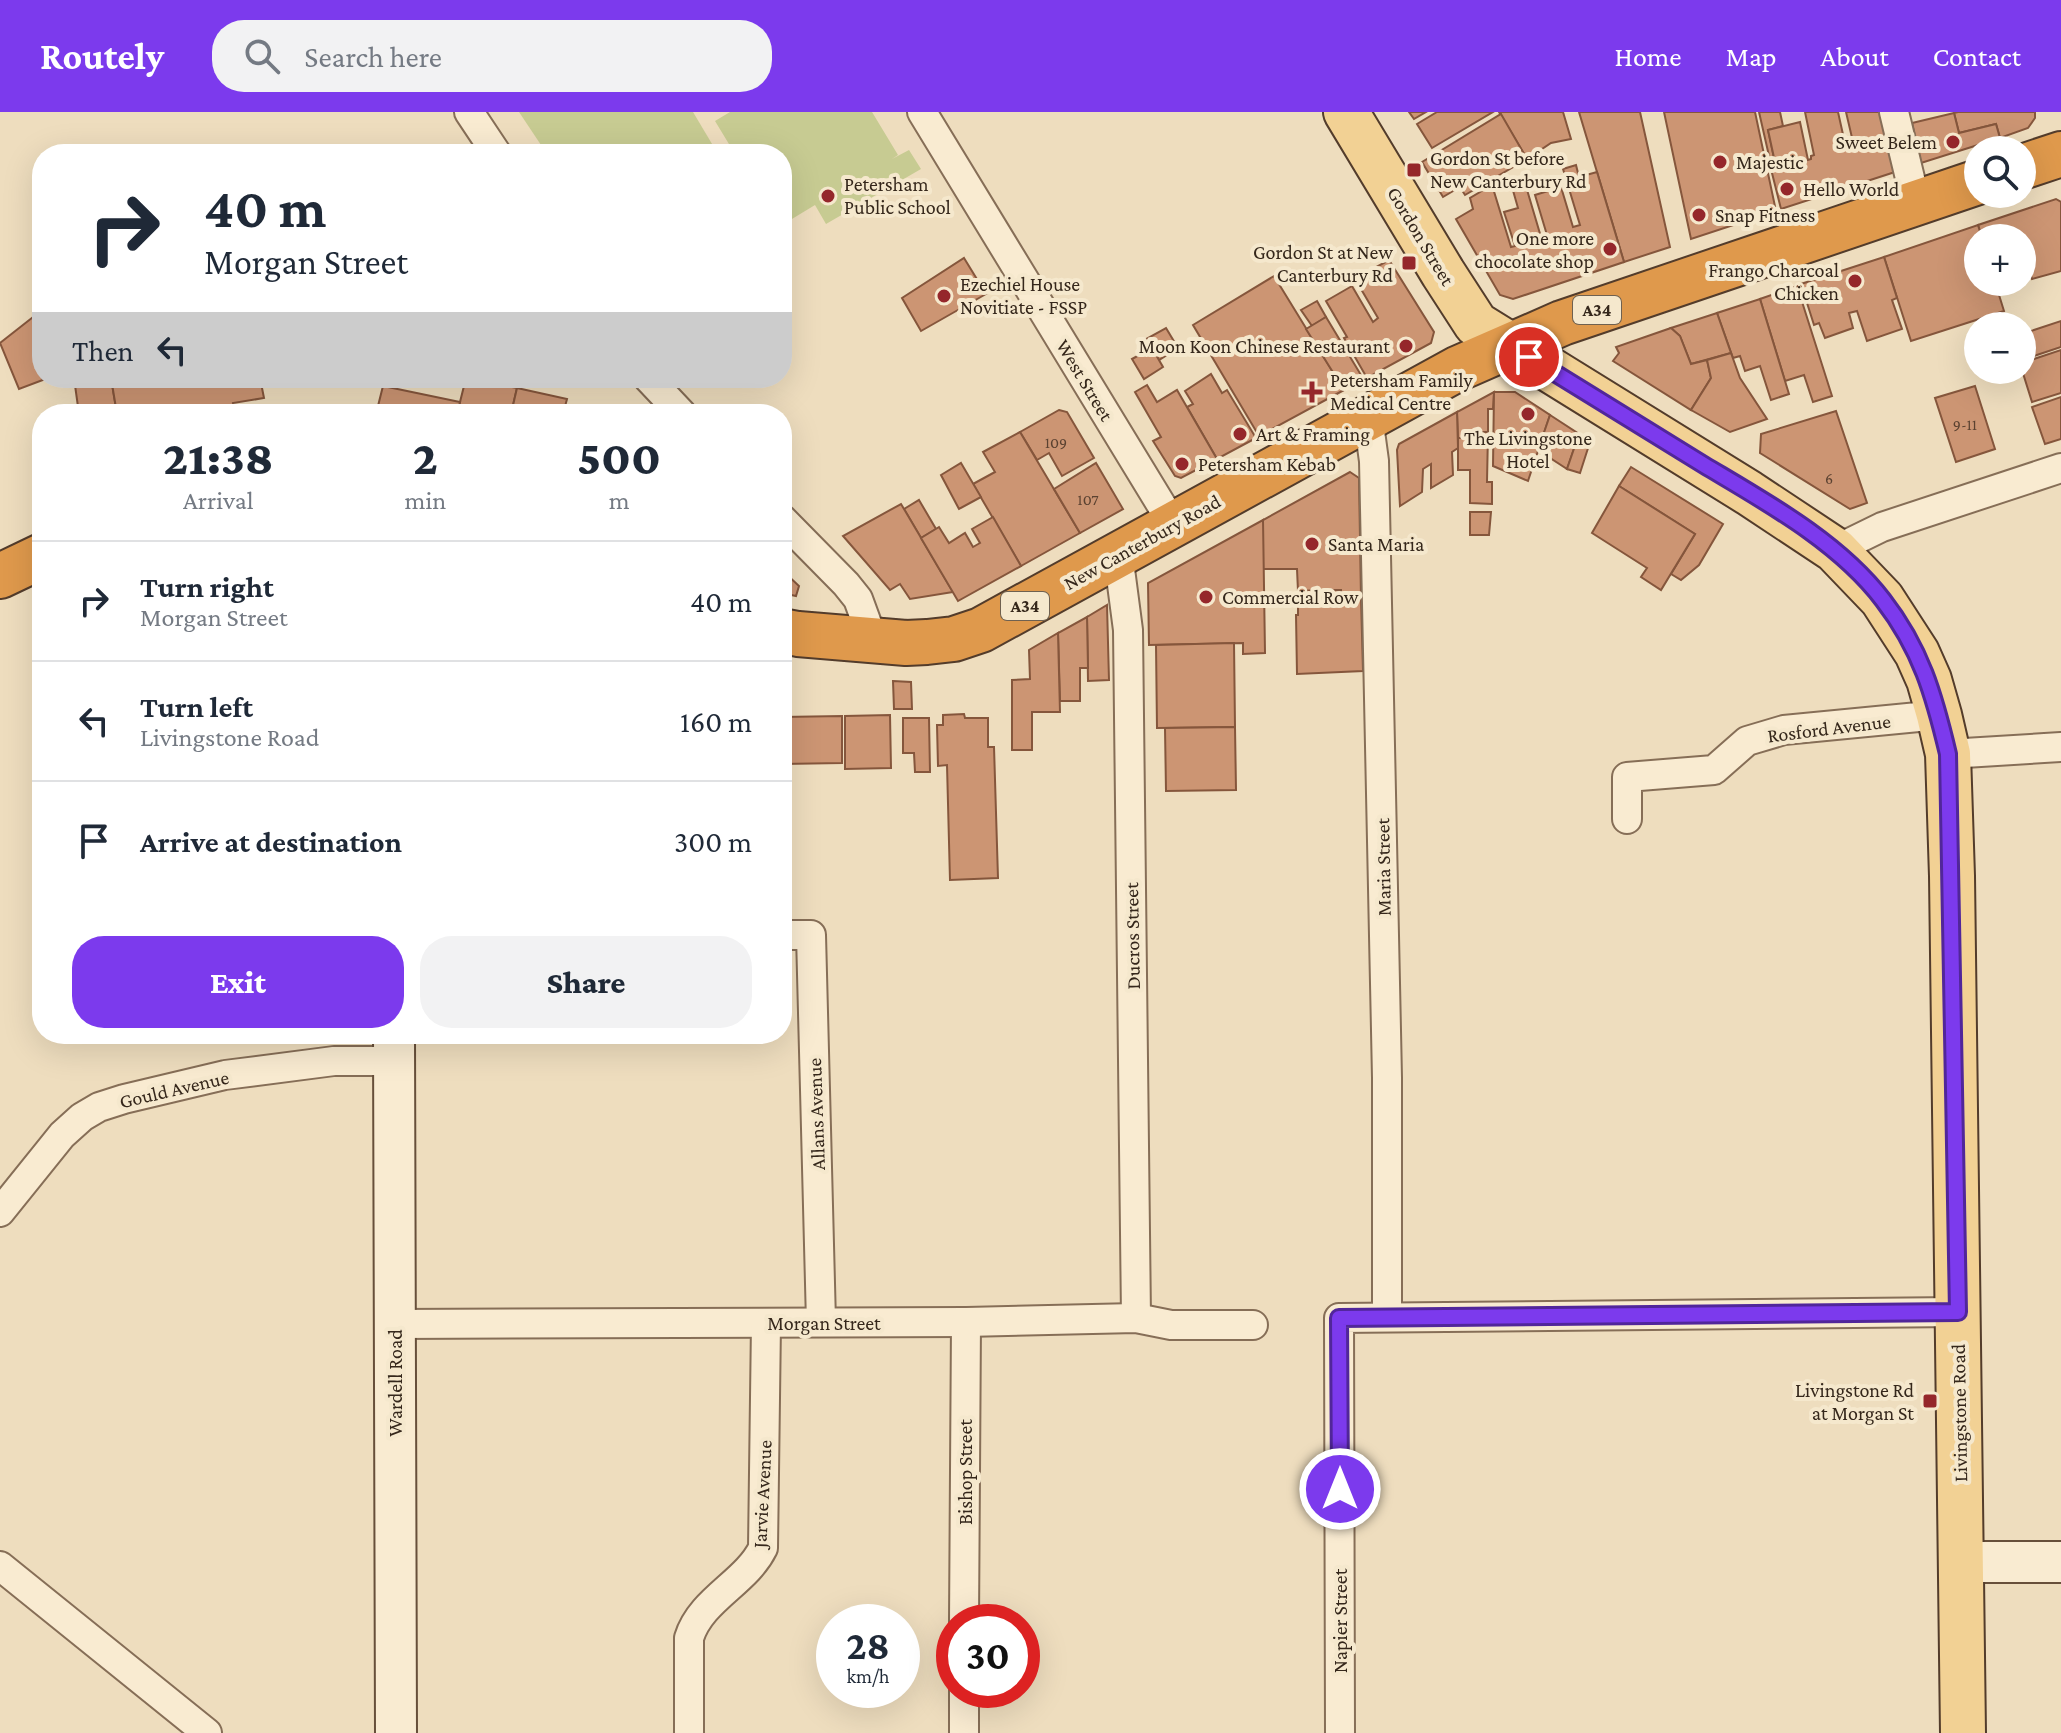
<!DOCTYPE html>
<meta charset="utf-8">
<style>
body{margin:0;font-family:"Crimson Pro",serif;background:#f2f2f3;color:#1f2937;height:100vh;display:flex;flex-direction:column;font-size:30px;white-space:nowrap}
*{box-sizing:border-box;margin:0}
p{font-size:26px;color:#747a83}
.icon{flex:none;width:44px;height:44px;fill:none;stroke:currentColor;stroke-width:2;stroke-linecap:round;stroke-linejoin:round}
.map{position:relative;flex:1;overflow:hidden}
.side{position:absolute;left:32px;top:292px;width:760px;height:640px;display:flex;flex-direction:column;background:#fff;border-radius:32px;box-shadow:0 8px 32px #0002}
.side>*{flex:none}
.guide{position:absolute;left:32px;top:32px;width:760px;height:244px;border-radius:32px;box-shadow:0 8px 32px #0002;background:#fff;color:#1f2937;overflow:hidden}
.tools{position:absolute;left:1964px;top:24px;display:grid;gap:16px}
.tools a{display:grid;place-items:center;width:72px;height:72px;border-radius:50%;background:#fff;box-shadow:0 8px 32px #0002;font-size:40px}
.speed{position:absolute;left:816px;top:1492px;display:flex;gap:16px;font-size:40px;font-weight:700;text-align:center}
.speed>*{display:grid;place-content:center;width:104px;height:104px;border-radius:50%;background:#fff;box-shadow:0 8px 32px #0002;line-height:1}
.speed small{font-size:20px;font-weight:400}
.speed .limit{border:12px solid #d22;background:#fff;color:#111}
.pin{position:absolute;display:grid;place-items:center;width:68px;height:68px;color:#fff;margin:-34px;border:4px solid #fff;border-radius:50%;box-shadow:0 2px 8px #0007}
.me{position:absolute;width:88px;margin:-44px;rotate:0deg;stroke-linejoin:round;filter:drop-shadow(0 0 6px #0008)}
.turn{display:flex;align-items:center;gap:28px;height:168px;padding:0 40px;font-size:36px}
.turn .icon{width:104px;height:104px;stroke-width:2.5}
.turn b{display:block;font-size:56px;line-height:68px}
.then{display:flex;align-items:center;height:76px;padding:0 40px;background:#0003;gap:16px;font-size:30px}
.eta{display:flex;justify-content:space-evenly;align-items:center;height:136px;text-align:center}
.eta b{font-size:48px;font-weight:800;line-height:56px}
.action{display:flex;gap:16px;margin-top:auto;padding:16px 40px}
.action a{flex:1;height:92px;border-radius:32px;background:#7c3aed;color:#fff;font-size:32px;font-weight:800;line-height:92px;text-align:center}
.action a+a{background:#f2f2f3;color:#1f2937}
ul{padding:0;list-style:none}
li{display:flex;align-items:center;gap:24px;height:120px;padding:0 40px;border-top:2px solid #e0e1e3}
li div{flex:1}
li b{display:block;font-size:30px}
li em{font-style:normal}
header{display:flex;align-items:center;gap:48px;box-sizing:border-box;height:112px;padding:0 40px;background:#7c3aed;color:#fff}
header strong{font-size:38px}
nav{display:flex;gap:44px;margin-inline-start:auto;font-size:28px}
.search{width:560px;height:72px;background:#f2f2f3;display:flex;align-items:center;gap:20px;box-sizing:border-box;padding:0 28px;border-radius:32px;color:#747a83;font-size:30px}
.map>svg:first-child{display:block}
.green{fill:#c7cb92}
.building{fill:#cc9573;stroke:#85563c;stroke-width:2}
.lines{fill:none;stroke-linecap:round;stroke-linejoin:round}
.street-casing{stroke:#866e57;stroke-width:32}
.secondary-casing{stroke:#674f3a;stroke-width:44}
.primary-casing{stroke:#533c2b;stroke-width:48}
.highway-casing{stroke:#533c2b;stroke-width:48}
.street{stroke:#f9ebd1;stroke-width:28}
.secondary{stroke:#f9ebd1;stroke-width:40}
.primary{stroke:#f2d194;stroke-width:44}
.highway{stroke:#df994c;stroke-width:44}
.route-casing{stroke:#51269a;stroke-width:20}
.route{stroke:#7c3aed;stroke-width:14}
.poi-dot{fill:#95272b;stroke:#f5e8cd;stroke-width:3}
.labels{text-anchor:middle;stroke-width:8;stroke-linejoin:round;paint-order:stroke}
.number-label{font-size:16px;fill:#5b4231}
.shield{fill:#f5e8cd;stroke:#6f6150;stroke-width:2}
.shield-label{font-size:18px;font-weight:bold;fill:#35271b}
.poi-label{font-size:20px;fill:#35271b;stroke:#f5e8cd;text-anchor:start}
.street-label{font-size:20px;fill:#35271b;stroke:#f5e8cd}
</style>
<header>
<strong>Routely</strong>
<div class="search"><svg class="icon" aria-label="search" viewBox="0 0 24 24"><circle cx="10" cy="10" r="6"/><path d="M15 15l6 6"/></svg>Search here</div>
<nav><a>Home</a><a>Map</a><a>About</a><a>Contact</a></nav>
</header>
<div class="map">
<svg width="2061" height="1621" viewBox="0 0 2061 1621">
<rect width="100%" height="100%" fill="#eeddbe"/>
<!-- green -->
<g class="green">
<polygon points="519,0 693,0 718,42 547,42"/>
<polygon points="730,0 872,0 898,43 892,47 909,38 921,57 826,112 815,93 782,113 782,42 735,42 715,9"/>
</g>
<!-- building -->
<g class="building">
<polygon points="1409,0 1426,0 1414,7"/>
<polygon points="1437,0 1493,0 1432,36 1417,12"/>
<polygon points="1499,0 1563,0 1571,27 1551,31 1527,47"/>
<polygon points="1579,0 1640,0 1670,135 1624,150"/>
<polygon points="1664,0 1755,0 1776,99 1691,127"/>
<polygon points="1759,0 1780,0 1783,14 1768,18 1776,55 1772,57"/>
<polygon points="1805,0 1838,0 1846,36 1849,35 1848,31 1853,30 1846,0 1884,0 1898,59 1781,97 1771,57 1776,55 1768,18 1800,10 1808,48 1811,47 1811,44 1814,43"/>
<polygon points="1958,0 2035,0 2035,6 2028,16 2000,26 1996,12 1959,21 1954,1"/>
<polygon points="1954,1 1959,21 1996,12 2000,26 1921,51 1912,11"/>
<polygon points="1501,2 1527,47 1465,83 1460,75 1443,85 1422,50"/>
<polygon points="1576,53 1579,65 1597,60 1624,150 1513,187 1500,183 1456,107 1473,97 1470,86 1492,73 1511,135 1515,134 1504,100 1518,96 1512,75 1525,71 1541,125 1547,123 1535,83 1561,75 1573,115 1580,113 1563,57"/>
<polygon points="2056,87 2061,90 2061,159 2032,167 2028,154 2022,155 2022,126 1982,126 1978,113"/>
<polygon points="1978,113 1982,126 1978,126 1978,170 1995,170 2004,199 1911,229 1884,145"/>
<polygon points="1884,145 1897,186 1892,188 1902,217 1867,229 1857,199 1849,201 1853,216 1825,226 1819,211 1814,213 1801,172"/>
<polygon points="964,146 986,182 921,219 902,186"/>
<polygon points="1389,148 1434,220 1431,231 1367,266 1344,226 1347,225 1326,189 1352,174 1373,210 1378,206 1361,177 1364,175 1358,165"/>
<polygon points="1274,164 1344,278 1259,324 1193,213"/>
<polygon points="1797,174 1832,284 1813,290 1804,263 1785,269 1760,187"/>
<polygon points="1760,187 1789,282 1771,288 1760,254 1745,259 1740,244 1733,246 1717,201"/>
<polygon points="1317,189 1326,205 1312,214 1301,198"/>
<polygon points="42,198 42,266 48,266 19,277 0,231"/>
<polygon points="1717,201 1731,241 1691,252 1680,224 1671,216"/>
<polygon points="1326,205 1364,268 1344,278 1306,217"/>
<polygon points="2061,209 2061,235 2022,248 2022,222"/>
<polygon points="1166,216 1178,236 1159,248 1146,227"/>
<polygon points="1671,216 1680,224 1691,252 1707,248 1711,266 1691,298 1613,249 1619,241 1616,235"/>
<polygon points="1152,236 1163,255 1144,267 1132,247"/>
<polygon points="2061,238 2061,281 2032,290 2022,258 2022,251"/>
<polygon points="1731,241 1740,266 1767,307 1730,320 1691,298 1711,266 1707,248"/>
<polygon points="1211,262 1222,281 1227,278 1256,326 1217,347 1187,295 1193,292 1185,279"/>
<polygon points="74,266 111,266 117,302 79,302"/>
<polygon points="111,266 260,266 264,286 233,291 235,302 117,302"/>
<polygon points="466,266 517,276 511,302 457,302"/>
<polygon points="1147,273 1157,290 1177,278 1217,347 1181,366 1175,364 1153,329 1161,325 1135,280"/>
<polygon points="383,274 460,290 457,302 376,302"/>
<polygon points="1975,274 1995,337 1956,350 1935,286"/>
<polygon points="517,276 567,287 563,302 511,302"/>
<polygon points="1494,280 1493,297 1488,297 1488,320 1477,320 1476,326 1458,326 1457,300"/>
<polygon points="1494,280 1515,280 1550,303 1528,369 1493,354"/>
<polygon points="2061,285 2061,327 2045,332 2032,295"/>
<polygon points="565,295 590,300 589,302 563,302"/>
<polygon points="1059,298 1067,300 1094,346 1062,364 1049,341 1037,348 1020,320"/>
<polygon points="1836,299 1867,391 1850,397 1760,341 1761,322"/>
<polygon points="1457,300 1458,336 1452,340 1453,363 1431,376 1431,352 1423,357 1422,380 1400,394 1397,338 1399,332"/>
<polygon points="1550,303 1579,322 1567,357 1538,338"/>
<polygon points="1020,320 1080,421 1021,454 973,372 995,360 983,340"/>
<polygon points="1477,320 1488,320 1487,370 1492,370 1492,392 1470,391 1470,358 1458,358 1458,326 1476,326"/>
<polygon points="1579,322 1590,330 1580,361 1567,357"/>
<polygon points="961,351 981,385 959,397 941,363"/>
<polygon points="1096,351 1123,397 1080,421 1054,377"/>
<polygon points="1631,355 1723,412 1699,453 1681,468 1671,462 1695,422 1619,374"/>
<polygon points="1350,360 1359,366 1361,486 1341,487 1341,478 1298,479 1297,457 1263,457 1263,408"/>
<polygon points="1619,374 1695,422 1661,478 1641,465 1647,456 1592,421"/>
<polygon points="919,388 936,417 921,426 904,397"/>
<polygon points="901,392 904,397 953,480 910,487 900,472 890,478 843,424"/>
<polygon points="1470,400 1491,400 1489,423 1470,423"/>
<polygon points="993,405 1021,454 958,489 921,426 939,415 949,431 965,421 973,435 980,431 972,417"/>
<polygon points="1263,408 1265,541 1243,542 1243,531 1149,533 1148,471"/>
<polygon points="782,458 799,474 796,484 782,481"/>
<polygon points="1341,478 1341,487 1361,486 1363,559 1297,562 1296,503 1298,503 1298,479"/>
<polygon points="1107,493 1109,568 1088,569 1087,505"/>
<polygon points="42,498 42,524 35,501"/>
<polygon points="1087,505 1088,556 1080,556 1080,589 1060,589 1058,521"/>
<polygon points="1058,521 1060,600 1032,600 1032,638 1012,638 1012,568 1030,567 1029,538"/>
<polygon points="1234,531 1235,615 1157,616 1156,533"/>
<polygon points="893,569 911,570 912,597 894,597"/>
<polygon points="964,602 965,606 988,606 988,635 994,635 998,766 950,768 947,653 938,654 937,613 943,613 943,603"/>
<polygon points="890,603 891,656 845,657 845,604"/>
<polygon points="842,604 842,651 782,652 782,605"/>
<polygon points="903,606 929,606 930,660 915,660 914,641 903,641"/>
<polygon points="1235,615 1236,678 1166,679 1165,616"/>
</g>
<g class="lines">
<defs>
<g id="street">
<polyline points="469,0 497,42"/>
<polyline points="922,0 1173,412"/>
<polyline points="1894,0 1916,91"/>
<polyline points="648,266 682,302"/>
<polyline points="1368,305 1374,349 1387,966 1387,1205"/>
<polyline points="782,407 846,472 858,487 873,528"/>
<polyline points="1835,438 1882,415 2061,356"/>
<polyline points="1118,442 1128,518 1136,1206"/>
<polyline points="1948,642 2061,635"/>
<polyline points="1627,707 1627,665 1714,658 1747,629 1784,618 1939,603"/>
<polyline points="782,823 811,823 821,1210"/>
<polyline points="0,1100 62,1023 82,1005 99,995 124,987 225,963 334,949 395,949"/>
<polyline points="395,1212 966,1210 1136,1206 1171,1213 1253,1213"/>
<polyline points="0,1454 207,1621"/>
<polyline points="964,1510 966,1210"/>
<polyline points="964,1578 964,1621"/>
<path d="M689 1621V1526C701 1487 746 1471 763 1436L766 1211"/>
<polyline points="1340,1621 1339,1206 1958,1200"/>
</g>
<g id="secondary">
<polyline points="394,922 396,1621"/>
<polyline points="1961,1450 2061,1450"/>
</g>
<polyline id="primary" points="1346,0 1443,161 1476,212 1749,381 1835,438 1882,487 1917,541 1929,568 1939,603 1948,642 1952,764 1963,1621"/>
<g id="highway">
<polyline points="2022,55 2061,42"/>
<polyline points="0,464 42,444"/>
<polyline points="782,519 798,522 906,531 927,530 954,527 981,518 1457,257 1562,211 1978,70"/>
</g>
</defs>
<!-- street casing -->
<use href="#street" class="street-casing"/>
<!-- secondary casing -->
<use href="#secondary" class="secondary-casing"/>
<!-- primary casing -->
<use href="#primary" class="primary-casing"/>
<!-- highway casing -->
<use href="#highway" class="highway-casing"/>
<!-- street -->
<use href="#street" class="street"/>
<!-- secondary -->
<use href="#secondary" class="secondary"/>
<!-- primary -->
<use href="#primary" class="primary"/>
<!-- highway -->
<use href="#highway" class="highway"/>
</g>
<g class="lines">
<defs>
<path id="route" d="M1340 1377 1339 1206 1958 1200 1948 642C1934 583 1921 537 1883 488 1839 430 1766 390 1704 353 1646 317 1587 281 1529 245"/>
</defs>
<!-- route casing -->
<use href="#route" class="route-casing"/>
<!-- route -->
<use href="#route" class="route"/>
</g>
<!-- markers -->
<g class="poi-dot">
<circle cx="1953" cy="30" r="8"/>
<circle cx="1720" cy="50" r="8"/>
<rect x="1406" y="50" width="16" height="16" rx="4"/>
<circle cx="1787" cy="77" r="8"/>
<circle cx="828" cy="84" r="8"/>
<circle cx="1699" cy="103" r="8"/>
<circle cx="1610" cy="137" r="8"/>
<rect x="1401" y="143" width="16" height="16" rx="4"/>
<circle cx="1855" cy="169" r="8"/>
<circle cx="944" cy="184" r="8"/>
<circle cx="1406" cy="234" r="8"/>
<path d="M1308 268h8v8h8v8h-8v8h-8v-8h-8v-8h8z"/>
<circle cx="1528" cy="302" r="8"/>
<circle cx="1240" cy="322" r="8"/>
<circle cx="1182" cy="352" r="8"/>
<circle cx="1312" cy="432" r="8"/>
<circle cx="1206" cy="485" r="8"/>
<rect x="1922" y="1281" width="16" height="16" rx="4"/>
</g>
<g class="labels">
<!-- number labels -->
<g class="number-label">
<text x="1965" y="318">9-11</text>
<text x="1056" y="336">109</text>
<text x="1829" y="372">6</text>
<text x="1088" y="393">107</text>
</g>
<!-- shield labels -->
<g class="shield">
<rect x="1573" y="184" width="48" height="28" rx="6"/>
<rect x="1001" y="480" width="48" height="28" rx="6"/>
</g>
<g class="shield-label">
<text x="1597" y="204">A34</text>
<text x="1025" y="500">A34</text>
</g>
<!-- poi labels -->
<g class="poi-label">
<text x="1937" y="37" text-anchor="end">Sweet Belem</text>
<text x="1430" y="53">Gordon St before<tspan x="1430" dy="23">New Canterbury Rd</tspan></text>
<text x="1736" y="57">Majestic</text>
<text x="844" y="79">Petersham<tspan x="844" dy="23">Public School</tspan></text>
<text x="1803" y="84">Hello World</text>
<text x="1715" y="110">Snap Fitness</text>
<text x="1594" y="133" text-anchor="end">One more<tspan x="1594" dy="23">chocolate shop</tspan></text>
<text x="1393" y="147" text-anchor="end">Gordon St at New<tspan x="1393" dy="23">Canterbury Rd</tspan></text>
<text x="1839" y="165" text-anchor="end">Frango Charcoal<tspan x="1839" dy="23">Chicken</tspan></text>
<text x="960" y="179">Ezechiel House<tspan x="960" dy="23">Novitiate - FSSP</tspan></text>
<text x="1390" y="241" text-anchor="end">Moon Koon Chinese Restaurant</text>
<text x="1330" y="275">Petersham Family<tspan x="1330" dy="23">Medical Centre</tspan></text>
<text x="1256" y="329">Art &amp; Framing</text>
<text x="1528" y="333" text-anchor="middle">The Livingstone<tspan x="1528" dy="23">Hotel</tspan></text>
<text x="1198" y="359">Petersham Kebab</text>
<text x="1328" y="439">Santa Maria</text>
<text x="1222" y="492">Commercial Row</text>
<text x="1914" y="1285" text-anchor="end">Livingstone Rd<tspan x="1914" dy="23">at Morgan St</tspan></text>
</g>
<!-- street labels -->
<g class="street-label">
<text transform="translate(1421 124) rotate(59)" y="7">Gordon Street</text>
<text transform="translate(1085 268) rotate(59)" y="7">West Street</text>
<text transform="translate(1142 430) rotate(-29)" y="7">New Canterbury Road</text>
<text transform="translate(1829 616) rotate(-7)" y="7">Rosford Avenue</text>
<text transform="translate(1383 755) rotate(-91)" y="7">Maria Street</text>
<text transform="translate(1132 824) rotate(-91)" y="7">Ducros Street</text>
<text transform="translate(174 977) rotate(-13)" y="7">Gould Avenue</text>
<text transform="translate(816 1002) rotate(-92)" y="7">Allans Avenue</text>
<text x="824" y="1218">Morgan Street</text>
<text transform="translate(395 1271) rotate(-90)" y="7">Wardell Road</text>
<text transform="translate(1959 1301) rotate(-91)" y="7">Livingstone Road</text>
<text transform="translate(965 1360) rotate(-90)" y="7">Bishop Street</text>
<text transform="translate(762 1382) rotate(-87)" y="7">Jarvie Avenue</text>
<text transform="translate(1340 1509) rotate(-90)" y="7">Napier Street</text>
</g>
</g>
</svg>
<div class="tools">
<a><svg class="icon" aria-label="search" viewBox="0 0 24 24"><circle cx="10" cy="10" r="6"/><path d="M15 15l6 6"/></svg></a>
<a>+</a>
<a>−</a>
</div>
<div class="speed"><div>28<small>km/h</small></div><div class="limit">30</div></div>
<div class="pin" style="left:1529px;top:245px;background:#d93025"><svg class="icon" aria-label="arrive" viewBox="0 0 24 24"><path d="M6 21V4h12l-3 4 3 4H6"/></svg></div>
<svg class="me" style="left:1340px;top:1377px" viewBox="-20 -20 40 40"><circle r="17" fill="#7c3aed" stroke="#fff" stroke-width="3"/><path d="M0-11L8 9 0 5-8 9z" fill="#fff"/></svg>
<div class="guide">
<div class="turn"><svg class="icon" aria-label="right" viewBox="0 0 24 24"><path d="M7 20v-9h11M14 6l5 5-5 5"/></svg><div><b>40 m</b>Morgan Street</div></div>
<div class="then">Then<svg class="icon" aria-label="left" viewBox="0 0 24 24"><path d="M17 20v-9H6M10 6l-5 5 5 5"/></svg></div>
</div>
<section class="side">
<div class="eta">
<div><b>21:38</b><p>Arrival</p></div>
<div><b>2</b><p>min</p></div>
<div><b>500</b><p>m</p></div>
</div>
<ul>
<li><svg class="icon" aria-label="right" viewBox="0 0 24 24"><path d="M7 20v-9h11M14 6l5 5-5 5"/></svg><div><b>Turn right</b><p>Morgan Street</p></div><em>40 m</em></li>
<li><svg class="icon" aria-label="left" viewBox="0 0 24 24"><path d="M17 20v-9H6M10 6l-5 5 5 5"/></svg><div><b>Turn left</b><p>Livingstone Road</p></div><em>160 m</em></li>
<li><svg class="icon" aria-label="arrive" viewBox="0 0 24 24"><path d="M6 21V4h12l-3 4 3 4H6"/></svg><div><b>Arrive at destination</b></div><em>300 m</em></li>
</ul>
<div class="action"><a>Exit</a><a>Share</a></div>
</section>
</div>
